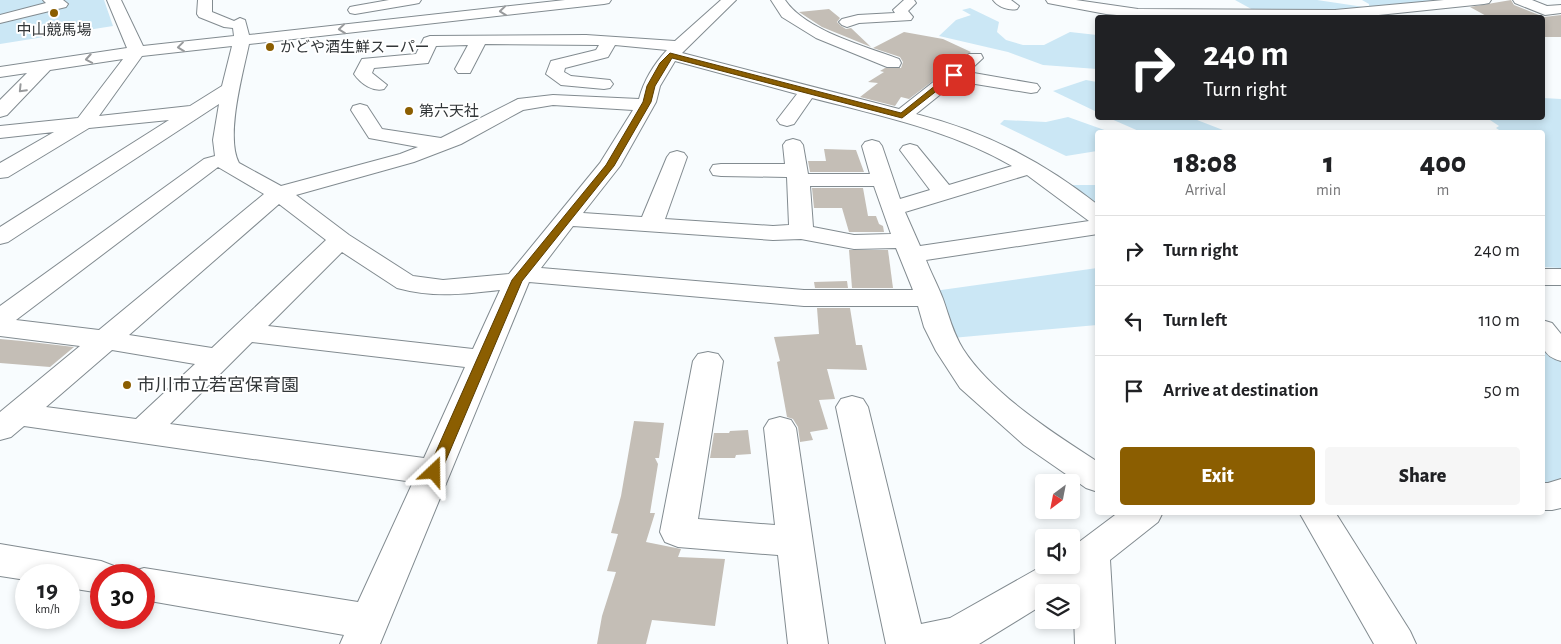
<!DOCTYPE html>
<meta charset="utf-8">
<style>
body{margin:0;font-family:"Alegreya Sans","Noto Sans JP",sans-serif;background:#f6f6f6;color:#202124;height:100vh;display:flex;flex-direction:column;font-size:19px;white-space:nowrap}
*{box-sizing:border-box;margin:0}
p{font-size:16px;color:#757577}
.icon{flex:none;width:28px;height:28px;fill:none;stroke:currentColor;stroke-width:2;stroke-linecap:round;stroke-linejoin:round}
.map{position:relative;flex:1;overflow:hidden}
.side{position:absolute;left:1095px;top:130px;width:450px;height:385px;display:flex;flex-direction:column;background:#fff;border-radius:5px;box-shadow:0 2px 8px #0003}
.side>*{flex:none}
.top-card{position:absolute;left:1095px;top:15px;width:450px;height:105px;border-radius:5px;box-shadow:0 2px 8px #0003;background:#202124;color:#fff;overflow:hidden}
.needle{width:32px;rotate:212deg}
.buttons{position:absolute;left:1035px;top:474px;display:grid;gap:10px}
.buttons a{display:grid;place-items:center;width:45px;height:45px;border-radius:5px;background:#fff;box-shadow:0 2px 8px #0003;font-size:25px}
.speed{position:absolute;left:15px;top:564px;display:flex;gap:10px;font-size:25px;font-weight:700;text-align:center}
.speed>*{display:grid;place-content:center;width:65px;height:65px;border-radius:50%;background:#fff;box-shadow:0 2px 8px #0003;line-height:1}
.speed small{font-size:12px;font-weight:400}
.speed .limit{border:8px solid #d22;background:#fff;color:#111}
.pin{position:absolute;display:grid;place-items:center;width:42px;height:42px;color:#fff;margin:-21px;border-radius:10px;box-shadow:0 2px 8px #0006}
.me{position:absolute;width:55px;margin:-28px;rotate:23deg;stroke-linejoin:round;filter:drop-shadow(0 0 4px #0008)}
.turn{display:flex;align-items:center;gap:18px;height:105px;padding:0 25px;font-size:22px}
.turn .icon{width:65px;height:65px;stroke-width:2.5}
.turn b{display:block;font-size:35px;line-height:42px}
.eta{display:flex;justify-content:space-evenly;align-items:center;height:85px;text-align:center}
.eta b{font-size:30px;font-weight:800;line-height:35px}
.cta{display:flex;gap:10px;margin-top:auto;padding:10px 25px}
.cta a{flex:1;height:58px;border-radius:5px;background:#8b5e01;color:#fff;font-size:20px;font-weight:800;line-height:58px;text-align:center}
.cta a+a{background:#f6f6f6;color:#202124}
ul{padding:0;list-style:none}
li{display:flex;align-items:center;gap:15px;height:70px;padding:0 25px;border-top:1px solid #e0e0e0}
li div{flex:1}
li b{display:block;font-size:19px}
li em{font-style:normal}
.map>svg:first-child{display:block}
.green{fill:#cbe7f5}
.building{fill:#c4beb6}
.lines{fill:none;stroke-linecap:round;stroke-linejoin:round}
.minor-casing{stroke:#828b90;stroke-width:2}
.minor{fill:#fff;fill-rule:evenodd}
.oneway{stroke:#989a9c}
.route{fill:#8b5e01;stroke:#5a3d01}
.poi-dot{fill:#8b5e01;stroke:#fff;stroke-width:2}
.labels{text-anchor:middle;stroke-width:4;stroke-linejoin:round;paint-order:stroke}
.far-poi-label{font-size:15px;fill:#323638;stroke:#fff;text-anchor:start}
.poi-label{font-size:18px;fill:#323638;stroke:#fff;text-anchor:start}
</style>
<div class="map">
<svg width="1561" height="644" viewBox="0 0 1561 644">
<rect width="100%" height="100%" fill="#f8fcfe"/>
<!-- green -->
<g class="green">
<polygon points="0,0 104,0 113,26 0,44"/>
<polygon points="1235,0 1317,0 1364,7 1369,6 1369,4 1362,0 1454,0 1380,10 1255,11"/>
<polygon points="970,8 999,22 997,32 1006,40 1023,45 1044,45 1070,32 1097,35 1097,69 1043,65 1008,52 939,36 956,20 971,15 962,10"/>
<polygon points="1086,80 1097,82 1097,112 1053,91"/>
<polygon points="1543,98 1561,99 1561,268 1543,267 1542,132 1502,132 1496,128 1499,126 1487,118 1542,118"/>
<polygon points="1068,117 1110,132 1098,132 1097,151 1066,156 1000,124 1004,120 1046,122"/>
<polygon points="1109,118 1192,118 1228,132 1141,132"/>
<polygon points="1068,185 1097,185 1097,212"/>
<polygon points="1097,268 1097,325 952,338 934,291"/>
<polygon points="1542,335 1561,358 1561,480 1542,488"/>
</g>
<!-- building -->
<g class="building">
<polygon points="1511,0 1514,5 1544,17 1561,15 1561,37 1542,37 1542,18 1490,18 1470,7"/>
<polygon points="829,9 840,18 837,22 841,26 846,29 851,28 871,47 822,27 799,12"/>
<polygon points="904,32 943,39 971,52 909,99 901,97 895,106 860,97 878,83 868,82 884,72 880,71 885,68 901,68 903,62 900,57 873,48"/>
<polygon points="824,149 856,150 864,172 810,172 808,161 826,161"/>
<polygon points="812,188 863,188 868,216 876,216 879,224 883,226 884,232 849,232 842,208 814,208"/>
<polygon points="849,250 888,250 893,288 852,288"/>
<polygon points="847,281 848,288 815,288 814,282"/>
<polygon points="817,308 850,308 856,345 862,345 867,370 827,369 835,399 819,400 828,429 810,432 813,440 800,442 798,427 793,419 787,417 777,362 780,361 774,337 819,334"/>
<polygon points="0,339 22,341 74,347 50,367 0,363"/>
<polygon points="634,421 664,423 659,458 655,458 658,464 650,513 655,513 646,542 681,549 678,557 725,559 715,626 652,620 646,644 597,644 602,616 616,572 607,571 618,534 611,533 621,496"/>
<polygon points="748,430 751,454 736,455 735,458 710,458 714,433 729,433 730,431"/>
</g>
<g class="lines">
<defs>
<g id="minor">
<polygon points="43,0 63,0 68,4 66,7 0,23 0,15 46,3"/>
<path d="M107 0H121L143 46 234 36 233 28 224 27 199 17 197 14 198 0H212V12L234 21 240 18 245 20 249 35 565 0H611L609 3 604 4 249 44C243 73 225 137 239 163L281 186 400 154 418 147 369 138 351 110 353 106 360 104 367 106 382 129 441 138 518 99 553 95 639 99C644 80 654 64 667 50L615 45 608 57 565 68 564 72 571 76 610 80 613 84 610 88 604 89 561 85 546 74 551 61 596 50 599 45 485 44 470 73H458L455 69 468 45 436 46 428 63 374 68 372 73 387 85 384 89C373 92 361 84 354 74L362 59 416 54 424 38 430 36 586 35 675 41 721 0H736L682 53 899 109 969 54H981L983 58 968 72 1031 83 1037 84 1040 88 1037 92 1031 93 957 81 916 114C986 132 1042 161 1098 205V234L926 260C931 273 938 286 943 299 949 316 953 333 963 349 992 394 1053 433 1098 462V492L1086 488 1024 445 960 388 936 351 924 327 918 306H804L529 282 380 644H340L344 635 144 600V575H129L130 572 144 568 358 602 413 482 24 426 11 437 0 440V412L80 346 0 336V306L204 159 215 156 213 140 219 104 8 242 0 244V227L169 120 89 128 8 177 0 178V163L54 132 0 138V126L78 118 123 59 50 70 7 115 0 117V100L27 73 0 77V67L127 48ZM232 46 222 86 190 106 99 116 142 56ZM675 61 797 94 777 120 780 124 787 126 794 124 812 98C881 116 950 130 1012 166L949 185 917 146 910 144 903 146 900 150 930 190 900 199 882 146 879 142 872 140 865 142 862 146 870 174H808L803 145 800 141 793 139 786 141 783 145 785 164H721L713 165 710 170 713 175 721 176 787 177 789 225 773 226 665 219 687 157 684 153 677 151 670 153 667 157 642 217 583 213 620 166 656 102 660 86ZM553 105 633 110 600 163 509 274 443 280 413 276 349 235 296 195 414 162 461 144 523 110ZM218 167 264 194 99 330 16 320ZM1027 175 1089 221 920 246 905 212ZM810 186H874L891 234 854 235 813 227ZM279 204 326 240 212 348 129 335ZM573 226 773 240 801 239 854 249 896 248 913 290H804L541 268ZM342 252 397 288C434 298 463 294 500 290L473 349 268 326ZM252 342 465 367 424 458 170 424ZM112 350 195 364 136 419 46 407Z"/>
<polygon points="389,0 421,0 419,3 414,4 355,14 350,13 348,10 350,7 355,6"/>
<path d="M771 0H785C806 31 865 46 899 59L901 63 899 67H887L816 38 782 17Z"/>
<polygon points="904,0 914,0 916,3 908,11 913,17 911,20 859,23 847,27 842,25 839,22 842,19 858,15 895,13 893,10"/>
<path d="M993 0H1011L1019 6 1017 9C1009 11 998 7 993 0Z"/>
<polygon points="1046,0 1076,0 1138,9 1335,10 1444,0 1491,0 1489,3 1484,4 1350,18 1138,17 1106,14 1053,4 1048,3"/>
<polygon points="1513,0 1532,0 1547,6 1561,5 1561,13 1545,15 1515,3"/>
<rect x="1542" y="269" width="19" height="16"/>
<path d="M1542 320 1552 323 1561 334V361C1538 355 1542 340 1542 320Z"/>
<polygon points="708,352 718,354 723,361 698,519 775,525 764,428 769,420 780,417 791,420 796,428 828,644 788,644 778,555 678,547 665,542 660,532 693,361 698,354"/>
<polygon points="852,396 863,399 868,407 921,624 950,618 1044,565 1071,565 1071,548 1119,512 1163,512 1158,522 1110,560 1115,644 1075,644 1073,586 1062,592 1044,592 1044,604 979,644 886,644 836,407 841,399"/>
<polygon points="1561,479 1561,508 1552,510 1542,510 1542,483 1548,483"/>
<polygon points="1299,512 1335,512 1410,631 1416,644 1374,644"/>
<polygon points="0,544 101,561 114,566 119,575 101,575 101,593 69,588 69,575 26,575 26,580 0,576"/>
</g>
</defs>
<!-- minor casing -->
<use href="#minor" class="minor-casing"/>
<!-- minor -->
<use href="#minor" class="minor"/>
</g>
<!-- one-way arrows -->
<defs><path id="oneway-chevron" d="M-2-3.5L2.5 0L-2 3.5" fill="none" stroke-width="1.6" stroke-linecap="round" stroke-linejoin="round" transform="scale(1.25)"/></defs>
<g class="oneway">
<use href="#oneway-chevron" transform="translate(503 11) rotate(174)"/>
<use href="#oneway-chevron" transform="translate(342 29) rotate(174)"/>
<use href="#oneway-chevron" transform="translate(181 47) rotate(173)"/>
<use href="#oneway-chevron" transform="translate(89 59) rotate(170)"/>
<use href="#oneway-chevron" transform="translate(22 89) rotate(134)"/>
</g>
<!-- route -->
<polygon class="route" points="670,53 901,113 951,73 957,75 902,118 672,58 655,86 651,102 614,166 522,281 441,472 439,476 434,478 429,476 427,472 512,280 606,165 643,102 647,86 660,63"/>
<!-- markers -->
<g class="poi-dot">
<circle cx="54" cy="13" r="5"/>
<circle cx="270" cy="47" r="5"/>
<circle cx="409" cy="111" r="5"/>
<circle cx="127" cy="385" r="5"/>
</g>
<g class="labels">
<!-- far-poi labels -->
<g class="far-poi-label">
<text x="54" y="35" text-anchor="middle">中山競馬場</text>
<text x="280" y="52">かどや酒生鮮スーパー</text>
<text x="419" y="116">第六天社</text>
</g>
<!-- poi labels -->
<g class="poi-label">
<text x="137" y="391">市川市立若宮保育園</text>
</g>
</g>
</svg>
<div class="buttons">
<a><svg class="needle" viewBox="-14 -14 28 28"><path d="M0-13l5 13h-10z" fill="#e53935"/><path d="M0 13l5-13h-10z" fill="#757577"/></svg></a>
<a><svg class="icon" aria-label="sound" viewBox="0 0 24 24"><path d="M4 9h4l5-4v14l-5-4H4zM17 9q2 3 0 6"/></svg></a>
<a><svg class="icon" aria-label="layers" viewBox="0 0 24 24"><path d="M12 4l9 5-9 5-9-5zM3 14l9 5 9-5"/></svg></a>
</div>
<div class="speed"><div>19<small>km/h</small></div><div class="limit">30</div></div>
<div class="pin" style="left:954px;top:75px;background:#d93025"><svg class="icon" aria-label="arrive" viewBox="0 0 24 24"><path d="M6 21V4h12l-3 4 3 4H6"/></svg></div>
<svg class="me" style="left:434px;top:472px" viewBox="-20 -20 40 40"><path d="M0-17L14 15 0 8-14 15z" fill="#8b5e01" stroke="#fff" stroke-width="4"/></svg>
<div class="top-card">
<div class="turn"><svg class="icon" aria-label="right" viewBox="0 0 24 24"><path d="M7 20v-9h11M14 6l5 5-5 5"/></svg><div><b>240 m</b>Turn right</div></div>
</div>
<section class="side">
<div class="eta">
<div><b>18:08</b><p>Arrival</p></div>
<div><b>1</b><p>min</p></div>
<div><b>400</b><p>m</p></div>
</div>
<ul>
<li><svg class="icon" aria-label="right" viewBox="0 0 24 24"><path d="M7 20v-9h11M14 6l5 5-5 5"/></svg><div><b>Turn right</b></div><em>240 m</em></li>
<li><svg class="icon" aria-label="left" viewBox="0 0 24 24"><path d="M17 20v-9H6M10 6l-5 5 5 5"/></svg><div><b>Turn left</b></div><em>110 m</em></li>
<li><svg class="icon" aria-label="arrive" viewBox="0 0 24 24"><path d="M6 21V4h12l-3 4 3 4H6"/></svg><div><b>Arrive at destination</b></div><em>50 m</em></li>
</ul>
<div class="cta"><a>Exit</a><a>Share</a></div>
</section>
</div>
